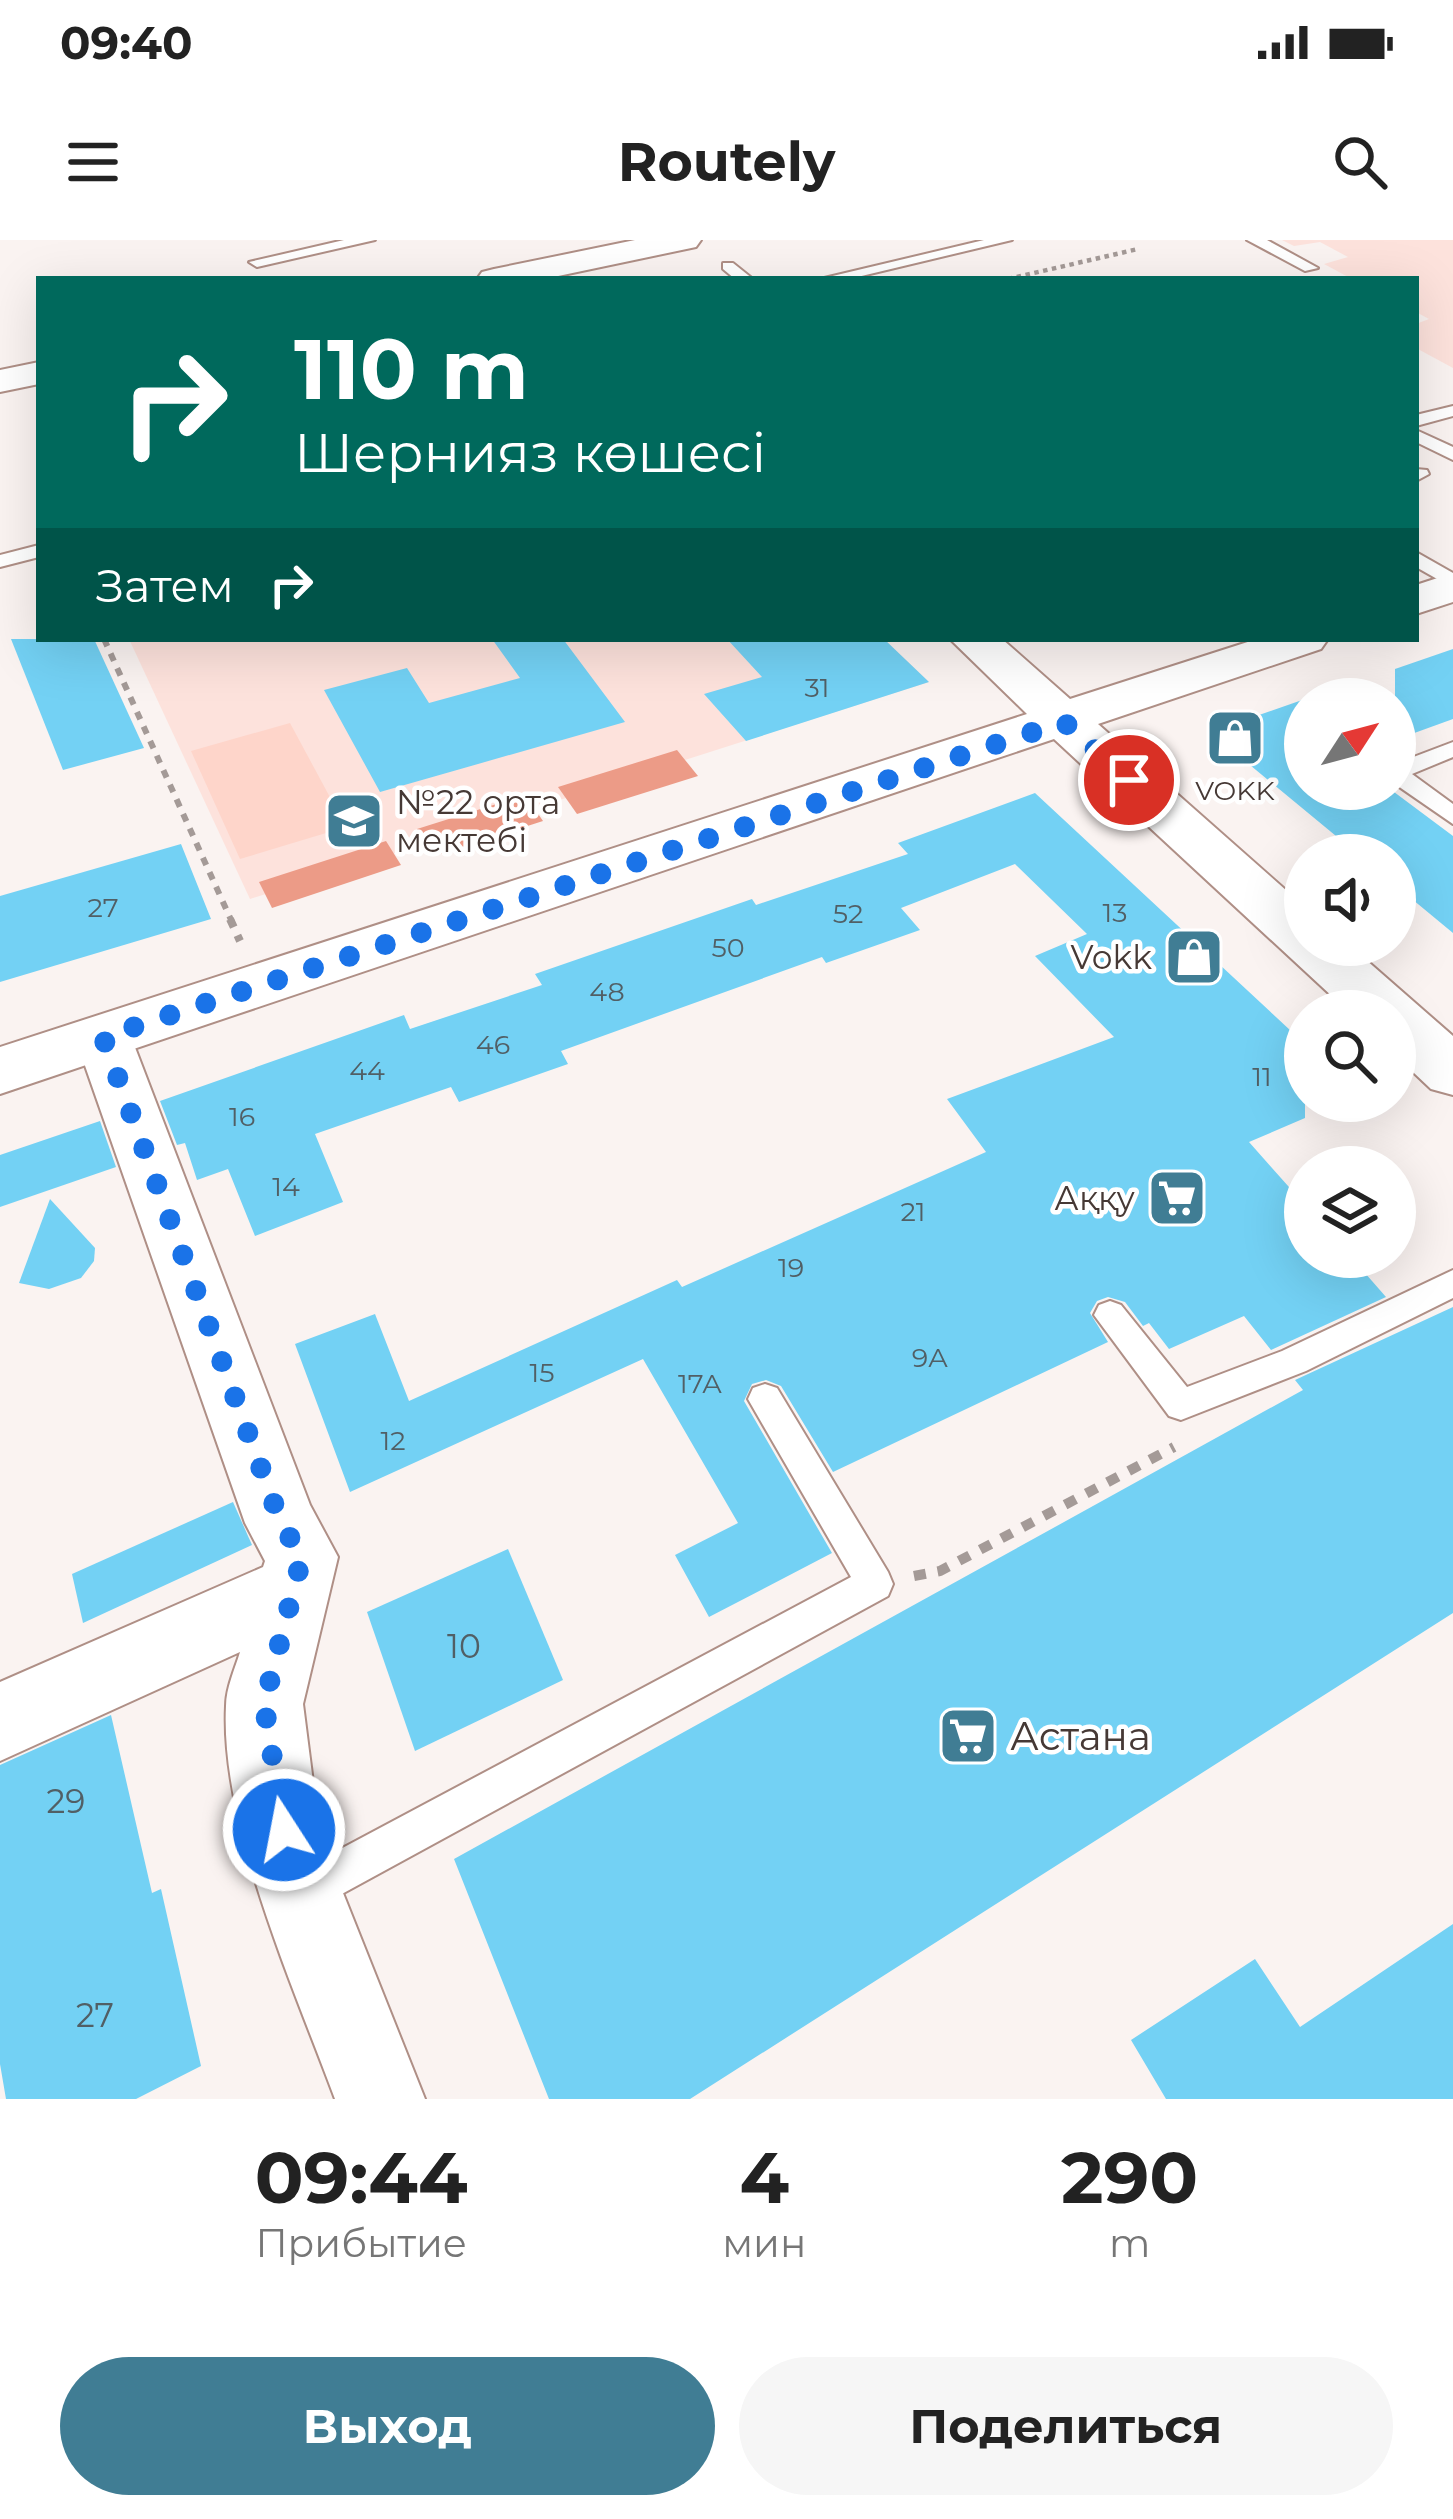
<!DOCTYPE html>
<html lang="ru">
<meta charset="utf-8">
<style>
body{margin:0;font-family:Montserrat,sans-serif;background:#f6f6f6;color:#222;height:100vh;display:flex;flex-direction:column;font-size:45px;white-space:nowrap}
*{box-sizing:border-box;margin:0}
p{font-size:39px;color:#767676}
.icon{flex:none;width:66px;height:66px;fill:none;stroke:currentColor;stroke-width:2;stroke-linecap:round;stroke-linejoin:round}
.map{position:relative;height:1859px;overflow:hidden}
.side{display:flex;flex-direction:column;background:#fff;flex:1}
.side>*{flex:none}
.hud{position:absolute;left:36px;top:36px;width:1383px;height:366px;border-radius:0px;box-shadow:0 12px 48px #0002;background:#00695c;color:#fff;overflow:hidden}
.needle{width:78px;rotate:54deg}
.fabs{position:absolute;left:1284px;top:438px;display:grid;gap:24px}
.fabs a{display:grid;place-items:center;width:132px;height:132px;border-radius:50%;background:#fff;box-shadow:0 12px 48px #0002;font-size:60px}
.pin{position:absolute;display:grid;place-items:center;width:102px;height:102px;color:#fff;margin:-51px;border:6px solid #fff;border-radius:50%;box-shadow:0 3px 12px #0007}
.me{position:absolute;width:132px;margin:-66px;rotate:349deg;stroke-linejoin:round;filter:drop-shadow(0 0 9px #0008)}
.turn{display:flex;align-items:center;gap:42px;height:252px;padding:0 60px;font-size:54px}
.turn .icon{width:156px;height:156px;stroke-width:2.5}
.turn b{display:block;font-size:84px;line-height:102px}
.then{display:flex;align-items:center;height:114px;padding:0 60px;background:#0003;gap:24px;font-size:45px}
.eta{display:flex;justify-content:space-evenly;align-items:center;height:204px;text-align:center}
.eta b{font-size:72px;font-weight:700;line-height:84px}
.button{display:flex;gap:24px;margin-top:auto;padding:24px 60px}
.button a{flex:1;height:138px;border-radius:72px;background:#407d94;color:#fff;font-size:48px;font-weight:700;line-height:138px;text-align:center}
.button a+a{background:#f6f6f6;color:#222}
.status{display:flex;justify-content:space-between;align-items:center;height:84px;padding:0 60px;background:#fff;direction:ltr}
.status svg{height:33px;fill:currentColor}
header{display:flex;justify-content:space-between;align-items:center;height:156px;padding:0 60px;background:#fff;font-size:54px;font-weight:700}
.map>svg:first-child{display:block}
.built{fill:#fde2dc}
.green{fill:#fed5ca}
.forest{fill:#ec9b87}
.building{fill:#73d1f4}
.lines{fill:none;stroke-linecap:round;stroke-linejoin:round}
.lane-casing{stroke:#af8f86;stroke-width:4}
.street-casing{stroke:#af8f86;stroke-width:4}
.secondary-casing{stroke:#af8f86;stroke-width:4}
.path-far3{stroke:#a49a97;stroke-width:4.5;stroke-dasharray:4.5 4.5;stroke-linecap:butt}
.path-far2{stroke:#a49a97;stroke-width:6;stroke-dasharray:8 8;stroke-linecap:butt}
.path-far1{stroke:#a49a97;stroke-width:8;stroke-dasharray:9 9;stroke-linecap:butt}
.path{stroke:#a49a97;stroke-width:10;stroke-dasharray:12 12;stroke-linecap:butt}
.lane{fill:#fff;fill-rule:evenodd}
.street{fill:#fff;fill-rule:evenodd}
.secondary{fill:#fff;fill-rule:evenodd}
.route{stroke:#1a73e8;stroke-width:21;stroke-dasharray:0 37.8}
.labels{text-anchor:middle;stroke-width:9;stroke-linejoin:round;paint-order:stroke}
.number-label{font-size:27px;fill:#515f65}
.far-poi-label{font-size:27px;fill:#463935;stroke:#fff}
.poi-label{font-size:33px;fill:#463935;stroke:#fff;text-anchor:end}
.near-number-label{font-size:33px;fill:#515f65}
.near-poi-label{font-size:39px;fill:#463935;stroke:#fff;text-anchor:start}
</style>
<div class="status"><b>09:40</b><svg viewBox="0 0 49 12"><path d="M0 12V9h3v3zM5 12V6h3v6zM10 12V3h3v9zM15 12V0h3v12zM26 1h20v11H26zM47 4h2v5h-2z"/></svg></div>
<header><svg class="icon" aria-label="menu" viewBox="0 0 24 24"><path d="M4 6h16M4 12h16M4 18h16"/></svg>Routely<svg class="icon" aria-label="search" viewBox="0 0 24 24"><circle cx="10" cy="10" r="6"/><path d="M15 15l6 6"/></svg></header>
<div class="map">
<svg width="1453" height="1859" viewBox="0 0 1453 1859">
<rect width="100%" height="100%" fill="#faf3f1"/>
<!-- built -->
<g class="built">
<polygon points="1282,0 1453,0 1453,128 1416,108 1416,84 1429,79 1416,72 1416,39 1352,39 1324,24 1348,17 1320,2 1294,6"/>
<polygon points="129,399 884,399 929,442 250,659"/>
</g>
<!-- green -->
<polygon class="green" points="290,483 346,587 240,619 191,511"/>
<!-- forest -->
<g class="forest">
<polygon points="677,510 698,536 577,574 558,547"/>
<polygon points="525,555 543,581 434,616 417,589"/>
<polygon points="386,601 401,625 272,668 259,642"/>
</g>
<!-- building -->
<g class="building">
<polygon points="11,399 94,399 144,508 63,530"/>
<polygon points="492,399 563,399 625,482 380,552 324,450 407,428 429,463 520,438"/>
<polygon points="727,399 884,399 929,442 746,501 704,454 762,437"/>
<polygon points="1453,409 1453,479 1395,500 1395,429"/>
<polygon points="1305,459 1305,549 1390,549 1453,596 1453,693 1395,645 1395,615 1359,615 1210,492"/>
<polygon points="1035,553 1305,804 1305,878 1249,902 1305,965 1305,1017 1351,1017 1386,1057 1271,1110 1244,1076 1169,1109 1149,1083 1143,1086 1125,1062 1108,1057 1097,1061 1090,1073 1108,1102 833,1232 781,1146 766,1140 752,1144 744,1161 832,1313 709,1377 675,1315 738,1283 643,1119 350,1252 295,1104 375,1074 409,1161 677,1040 682,1047 986,912 947,859 1114,797 1035,716 1087,694 1015,624 901,668 920,690 826,723 822,717 561,811 568,824 459,862 451,847 315,894 343,962 255,996 228,929 197,940 185,903 177,905 160,861 404,775 410,789 542,745 535,734 752,659 756,665 908,614 898,603"/>
<polygon points="181,604 211,679 0,742 0,656"/>
<polygon points="100,881 116,927 0,967 0,915"/>
<polygon points="50,959 95,1008 94,1021 81,1038 49,1049 19,1043"/>
<polygon points="1453,1067 1453,1373 690,1859 549,1859 454,1619 1303,1150 1295,1140"/>
<polygon points="233,1262 252,1305 83,1383 72,1334"/>
<polygon points="508,1309 563,1440 415,1511 367,1372"/>
<polygon points="111,1475 152,1653 161,1649 201,1826 136,1859 6,1859 0,1824 0,1525"/>
<polygon points="1453,1684 1453,1859 1166,1859 1131,1800 1255,1719 1300,1787"/>
</g>
<g class="lines">
<defs>
<g id="lane">
<polygon points="344,0 375,0 257,27 249,22"/>
<polygon points="984,0 1012,0 849,39 820,39"/>
<polygon points="1247,0 1267,0 1318,28 1305,31"/>
<polygon points="723,23 733,23 753,39 735,39 723,29"/>
<polygon points="1453,166 1453,176 1416,186 1416,175"/>
<polygon points="1416,190 1453,207 1453,220 1416,202"/>
<polygon points="1416,229 1427,230 1429,234 1416,241"/>
<polygon points="39,305 39,317 0,327 0,315"/>
<polygon points="1416,312 1453,333 1453,348 1416,327"/>
<polygon points="1453,502 1453,517 1412,534 1453,564 1453,584 1395,544 1395,524"/>
<polygon points="1453,1030 1453,1058 1306,1131 1181,1180 1169,1176 1094,1075 1099,1065 1110,1061 1121,1065 1187,1147 1282,1111"/>
<polygon points="765,1144 777,1148 888,1332 893,1344 888,1356 318,1667 303,1673 288,1667 282,1652 288,1637 851,1337 748,1159 753,1148"/>
</g>
<path id="street" d="M103 777 123 783 131 797 310 1265 338 1317 303 1464 315 1558 343 1653 425 1859H335C294 1748 220 1584 226 1466 226 1448 235 1429 240 1412L0 1521V1442L263 1327 265 1321 245 1283 75 797 83 783Z"/>
<g id="secondary">
<polygon points="635,0 701,0 696,7 544,39 477,39 482,32 494,29"/>
<polygon points="39,122 39,144 0,152 0,130"/>
<polygon points="1453,333 1453,362 1416,374 1416,345"/>
<polygon points="950,399 1002,399 1070,459 1257,399 1328,399 1321,409 1098,484 1305,667 1305,705 1349,705 1453,796 1453,855 1431,849 1395,815 1395,771 1348,771 1054,499 0,854 0,807 1027,474"/>
</g>
</defs>
<!-- lane casing -->
<use href="#lane" class="lane-casing"/>
<!-- street casing -->
<use href="#street" class="street-casing"/>
<!-- secondary casing -->
<use href="#secondary" class="secondary-casing"/>
<!-- path-far3 -->
<polyline class="path-far3" points="1008,39 1138,9"/>
<!-- path-far2 -->
<polyline class="path-far2" points="104,399 232,682"/>
<!-- path-far1 -->
<polyline class="path-far1" points="230,679 240,701"/>
<!-- path -->
<polyline class="path" points="914,1336 940,1331 1174,1207"/>
<!-- lane -->
<use href="#lane" class="lane"/>
<!-- street -->
<use href="#street" class="street"/>
<!-- secondary -->
<use href="#secondary" class="secondary"/>
</g>
<g class="lines">
<!-- route -->
<polyline class="route" points="284,1590 264,1464 302,1317 281,1283 103,797 1064,482 1129,540"/>
</g>
<!-- icons -->
<defs>
<symbol id="shop-square" viewBox="-11 -11 22 22"><rect x="-9" y="-9" width="18" height="18" rx="4" fill="#407d94" stroke="#fff"/><path d="M-5-2.5h2.3a2.7 3.5 0 0 1 5.4 0H5L5.5 6h-11ZM-1.5-2.5h3a1.5 2.3 0 0 0-3 0Z" fill="#fff"/></symbol>
<symbol id="school-square" viewBox="-11 -11 22 22"><rect x="-9" y="-9" width="18" height="18" rx="4" fill="#407d94" stroke="#fff"/><path d="M0-5L7-2L0 1L-7-2ZM-4 1L0 2.5L4 1V4Q0 6-4 4Z" fill="#fff"/></symbol>
<symbol id="supermarket-square" viewBox="-11 -11 22 22"><rect x="-9" y="-9" width="18" height="18" rx="4" fill="#407d94" stroke="#fff"/><path d="M-6-5.5h2.5l.6 2H6L4.5 2H-2.5L-4.4-4H-6ZM-1.5 3.2a1.3 1.3 0 1 0 .1 0ZM3 3.2a1.3 1.3 0 1 0 .1 0Z" fill="#fff"/></symbol>
</defs>
<g fill-rule="evenodd">
<use href="#shop-square" x="1202" y="465" width="66" height="66"/>
<use href="#school-square" x="321" y="548" width="66" height="66"/>
<use href="#shop-square" x="1161" y="684" width="66" height="66"/>
<use href="#supermarket-square" x="1144" y="925" width="66" height="66"/>
<use href="#supermarket-square" x="935" y="1463" width="66" height="66"/>
</g>
<g class="labels">
<!-- number labels -->
<g class="number-label">
<text x="817" y="457">31</text>
<text x="103" y="677">27</text>
<text x="1115" y="682">13</text>
<text x="848" y="683">52</text>
<text x="728" y="717">50</text>
<text x="607" y="761">48</text>
<text x="493" y="814">46</text>
<text x="367" y="840">44</text>
<text x="1262" y="846">11</text>
<text x="242" y="886">16</text>
<text x="286" y="956">14</text>
<text x="913" y="981">21</text>
<text x="791" y="1037">19</text>
<text x="930" y="1127">9А</text>
<text x="542" y="1142">15</text>
<text x="700" y="1153">17А</text>
<text x="393" y="1210">12</text>
</g>
<!-- far-poi labels -->
<g class="far-poi-label">
<text x="1235" y="560">VOKK</text>
</g>
<!-- poi labels -->
<g class="poi-label">
<text x="396" y="574" text-anchor="start">№22 орта<tspan x="396" dy="38">мектебі</tspan></text>
<text x="1152" y="729">Vokk</text>
<text x="1135" y="970">Аққу</text>
</g>
<!-- near-number labels -->
<g class="near-number-label">
<text x="464" y="1418">10</text>
<text x="66" y="1573">29</text>
<text x="95" y="1787">27</text>
</g>
<!-- near-poi labels -->
<g class="near-poi-label">
<text x="1010" y="1510">Астана</text>
</g>
</g>
</svg>
<div class="fabs">
<a><svg class="needle" viewBox="-14 -14 28 28"><path d="M0-13l5 13h-10z" fill="#e53935"/><path d="M0 13l5-13h-10z" fill="#767676"/></svg></a>
<a><svg class="icon" aria-label="sound" viewBox="0 0 24 24"><path d="M4 9h4l5-4v14l-5-4H4zM17 9q2 3 0 6"/></svg></a>
<a><svg class="icon" aria-label="search" viewBox="0 0 24 24"><circle cx="10" cy="10" r="6"/><path d="M15 15l6 6"/></svg></a>
<a><svg class="icon" aria-label="layers" viewBox="0 0 24 24"><path d="M12 4l9 5-9 5-9-5zM3 14l9 5 9-5"/></svg></a>
</div>
<div class="pin" style="left:1129px;top:540px;background:#d93025"><svg class="icon" aria-label="arrive" viewBox="0 0 24 24"><path d="M6 21V4h12l-3 4 3 4H6"/></svg></div>
<svg class="me" style="left:284px;top:1590px" viewBox="-20 -20 40 40"><circle r="17" fill="#1a73e8" stroke="#fff" stroke-width="3"/><path d="M0-11L8 9 0 5-8 9z" fill="#fff"/></svg>
<div class="hud">
<div class="turn"><svg class="icon" aria-label="right" viewBox="0 0 24 24"><path d="M7 20v-9h11M14 6l5 5-5 5"/></svg><div><b>110 m</b>Шернияз көшесі</div></div>
<div class="then">Затем<svg class="icon" aria-label="right" viewBox="0 0 24 24"><path d="M7 20v-9h11M14 6l5 5-5 5"/></svg></div>
</div>
</div>
<section class="side">
<div class="eta">
<div><b>09:44</b><p>Прибытие</p></div>
<div><b>4</b><p>мин</p></div>
<div><b>290</b><p>m</p></div>
</div>
<div class="button"><a>Выход</a><a>Поделиться</a></div>
</section>
